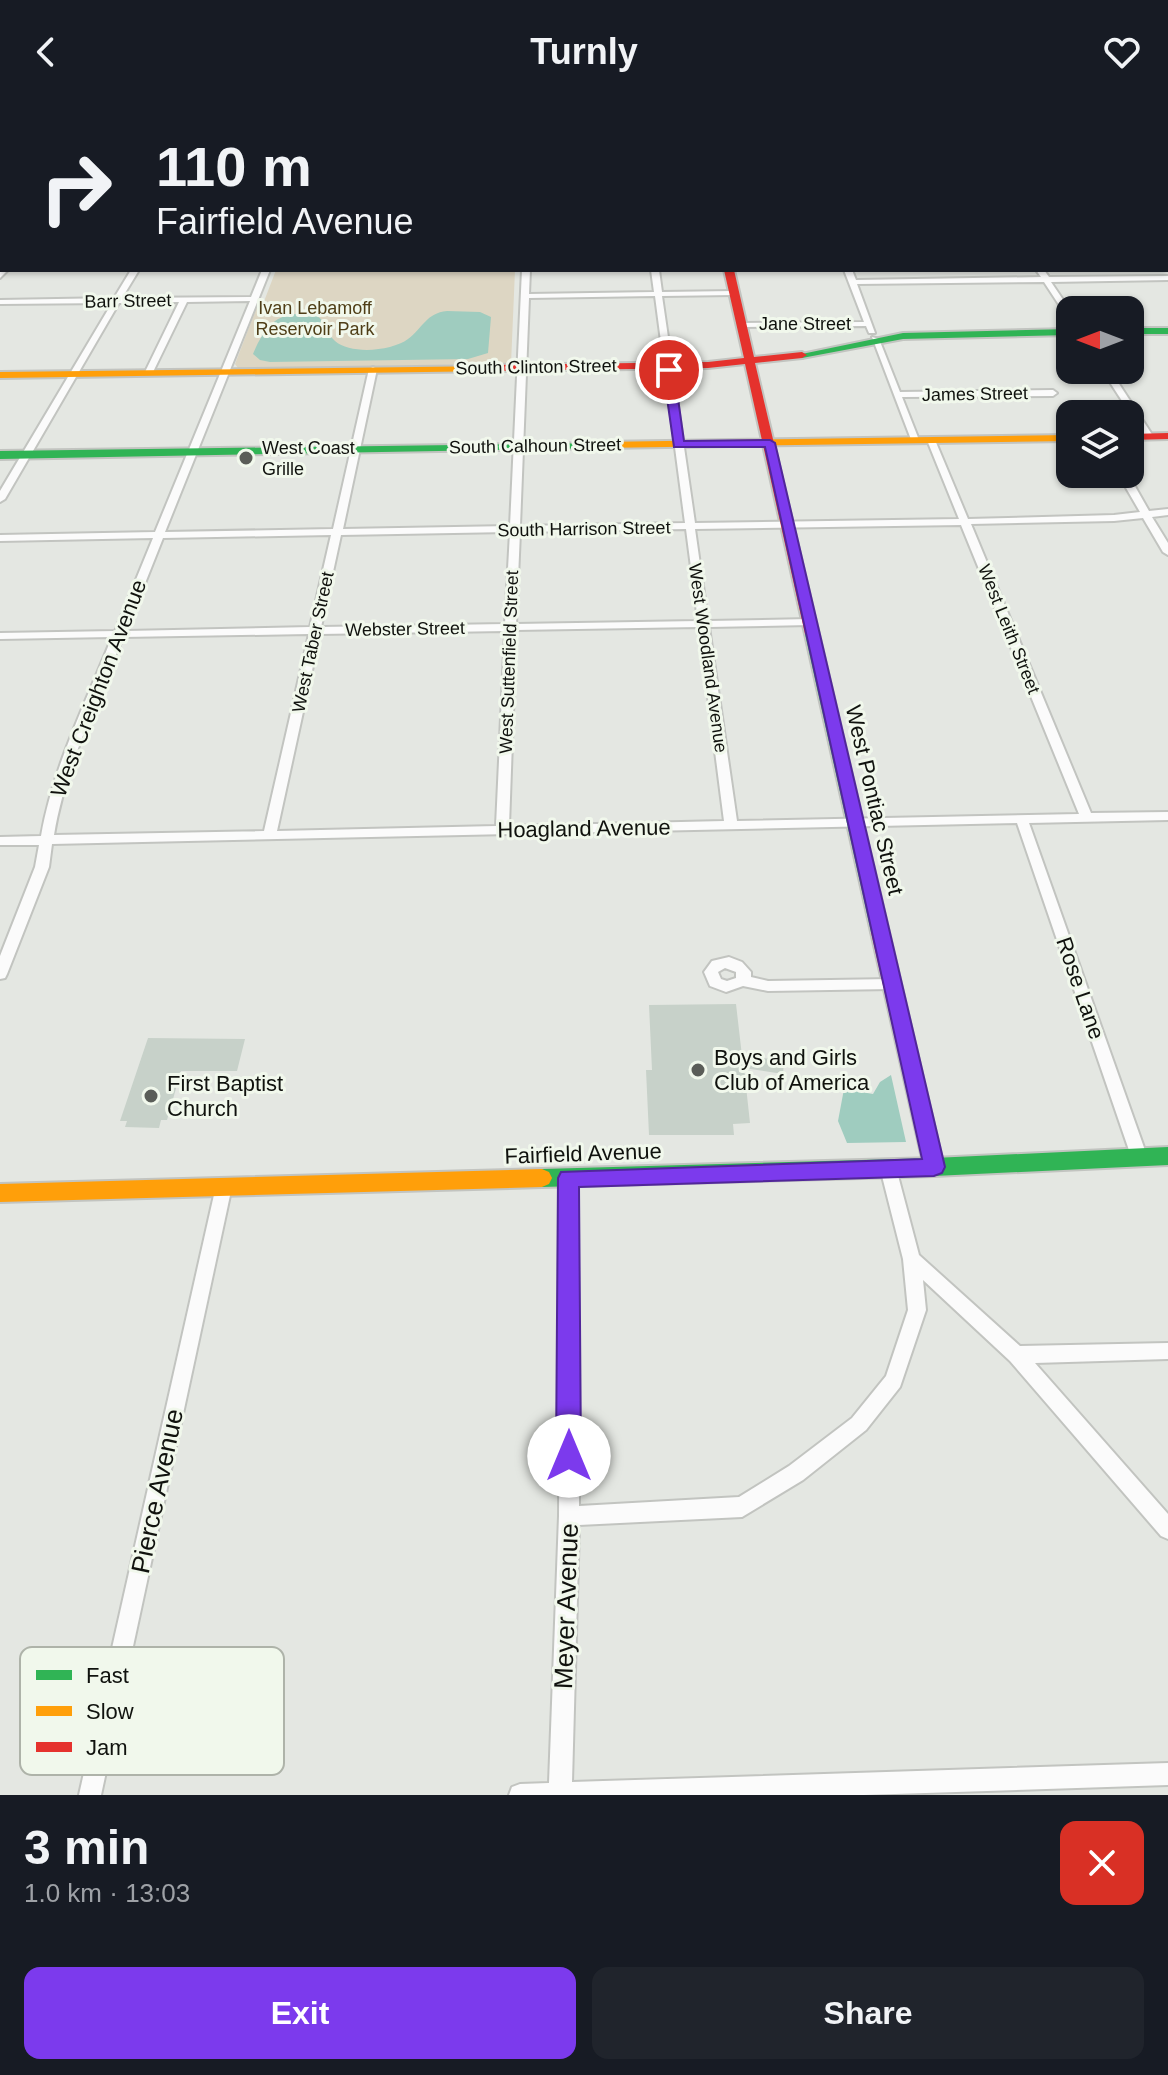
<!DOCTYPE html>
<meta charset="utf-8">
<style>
body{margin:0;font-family:Helvetica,sans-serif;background:#20242c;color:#f1f3f6;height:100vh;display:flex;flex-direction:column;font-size:30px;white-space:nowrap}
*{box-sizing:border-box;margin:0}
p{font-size:26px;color:#9ea1a6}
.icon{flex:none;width:44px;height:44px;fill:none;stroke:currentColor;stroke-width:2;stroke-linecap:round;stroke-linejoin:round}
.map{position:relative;height:1691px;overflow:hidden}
.drawer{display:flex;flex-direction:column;background:#171b24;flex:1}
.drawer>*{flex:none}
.top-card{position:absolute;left:0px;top:0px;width:1168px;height:168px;box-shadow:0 2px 6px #0004;background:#171b24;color:#f1f3f6;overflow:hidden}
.needle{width:52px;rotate:270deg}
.buttons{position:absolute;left:1056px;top:192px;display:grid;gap:16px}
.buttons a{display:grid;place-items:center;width:88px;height:88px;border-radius:16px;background:#171b24;box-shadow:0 2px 6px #0004;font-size:40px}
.pin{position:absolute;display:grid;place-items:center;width:68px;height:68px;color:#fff;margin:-34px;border:4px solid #fff;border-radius:50%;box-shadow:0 2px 8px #0007}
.me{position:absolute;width:88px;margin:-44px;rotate:0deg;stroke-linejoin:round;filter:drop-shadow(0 0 6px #0008)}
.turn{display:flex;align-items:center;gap:28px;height:168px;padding:0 24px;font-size:36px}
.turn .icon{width:104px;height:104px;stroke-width:2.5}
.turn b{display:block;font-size:56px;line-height:68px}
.round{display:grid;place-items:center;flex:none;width:84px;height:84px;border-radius:16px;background:#20242c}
.headline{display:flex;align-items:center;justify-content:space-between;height:136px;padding:0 24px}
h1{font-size:48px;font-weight:600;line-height:60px}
.primary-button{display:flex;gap:16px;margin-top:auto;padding:16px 24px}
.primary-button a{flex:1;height:92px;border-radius:16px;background:#7c3aed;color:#fff;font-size:32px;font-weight:600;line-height:92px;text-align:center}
.primary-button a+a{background:#20242c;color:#f1f3f6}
header{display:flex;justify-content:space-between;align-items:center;height:104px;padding:0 24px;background:#171b24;font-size:36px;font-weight:600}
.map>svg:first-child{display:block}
.green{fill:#ddd6c3}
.water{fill:#9fccbf}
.building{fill:#c7d1c9}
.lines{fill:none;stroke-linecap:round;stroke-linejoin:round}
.street-casing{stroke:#c2c4c0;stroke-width:4}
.fast-casing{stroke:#c2c4c0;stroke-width:4}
.slow-casing{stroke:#c2c4c0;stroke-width:4}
.jam-casing{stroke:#c2c4c0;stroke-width:4}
.street{fill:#fbfbfb;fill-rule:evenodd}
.fast{fill:#30b455;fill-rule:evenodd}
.slow{fill:#ff9f0a;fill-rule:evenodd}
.jam{fill:#e5322d;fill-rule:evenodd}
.route{fill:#7c3aed;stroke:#51269a;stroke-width:2}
.poi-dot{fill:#5a5d58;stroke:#f1f8ec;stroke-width:3}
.labels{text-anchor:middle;stroke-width:6;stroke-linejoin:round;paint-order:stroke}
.far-street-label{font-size:18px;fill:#10120e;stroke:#f1f8ec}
.far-park-label{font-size:18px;fill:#4f3e17;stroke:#f1f8ec}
.far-poi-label{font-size:18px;fill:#10120e;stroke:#f1f8ec;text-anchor:start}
.street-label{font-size:22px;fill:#10120e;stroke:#f1f8ec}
.poi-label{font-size:22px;fill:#10120e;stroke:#f1f8ec;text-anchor:start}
.near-street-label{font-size:26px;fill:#10120e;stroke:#f1f8ec}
.key{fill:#f1f8ec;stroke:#aeb3a9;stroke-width:2}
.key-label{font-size:22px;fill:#10120e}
</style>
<header><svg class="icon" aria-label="back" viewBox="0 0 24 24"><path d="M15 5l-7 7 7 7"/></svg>Turnly<svg class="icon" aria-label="heart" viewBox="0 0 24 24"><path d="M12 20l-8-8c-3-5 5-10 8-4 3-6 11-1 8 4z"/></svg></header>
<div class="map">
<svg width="1168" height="1691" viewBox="0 0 1168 1691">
<rect width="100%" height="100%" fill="#e4e7e2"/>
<!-- green -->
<polygon class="green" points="276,166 515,166 511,260 238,264 235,260 258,200 263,200"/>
<!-- water -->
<g class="water">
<path d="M447 207 480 208 491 213 488 249 468 255 270 258 260 256 253 250C266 219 281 204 317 212 327 218 327 230 335 237 351 251 392 247 408 235 423 224 426 209 447 207Z"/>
<polygon points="891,971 906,1038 847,1039 838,1017 844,985 873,990 880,978"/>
</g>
<!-- building -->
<g class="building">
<polygon points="736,900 742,952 784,956 783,970 744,964 750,1019 733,1020 734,1031 649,1031 646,966 652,966 649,901"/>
<polygon points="148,934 245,935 237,967 181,967 167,1016 161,1016 159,1024 125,1023 127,1017 120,1017"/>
</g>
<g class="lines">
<defs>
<g id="street">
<polygon points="0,0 4,1 5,2 0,4"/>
<polygon points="94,0 100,0 93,2"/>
<polygon points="303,0 309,0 302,2"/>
<polygon points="817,0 1028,0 814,2"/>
<rect x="1166" y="24" width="2" height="4"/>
<rect x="0" y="61" width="2" height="4"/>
<polygon points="1166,62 1168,63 1168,68 1166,67"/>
<rect x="0" y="107" width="2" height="7"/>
<rect x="1166" y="132" width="2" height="6"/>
<polygon points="2,164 8,166 0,174 0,167"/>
<path d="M131 166H139L122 194 251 193 262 166H270L165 428 333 425 369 265 373 263 377 265 343 425 510 422 522 166H530L529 190 654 188 651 166H659L662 188 734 187 738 189 734 191 662 192 695 419 959 415 927 336 931 333 935 336 968 415 1114 411 1140 408 1118 370H1128L1149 407 1168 405V411L1152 413 1168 439V451L1163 448 1143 414 1114 417 971 420 1091 709 1168 708V716L1029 719 1147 1052 1145 1057 1139 1059 1133 1057 1131 1052 1017 719 52 740 49 763 7 870 5 874 0 875V852L35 763 39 741H0V733L41 732C53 663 86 598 112 533L0 535V529L115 527 153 434 0 437V431L155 428 250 197 187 198 153 268 149 270 145 268 179 198 119 199 5 395 0 398V387L112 199 0 200V196L114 194ZM655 192 685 419 520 422 529 194ZM961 421 1079 710 737 717 709 523 810 521 815 518 810 515 708 517 695 425ZM686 425 698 517 516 520 520 428ZM510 428 505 520 321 523 341 431ZM331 431 310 523 126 527 163 434ZM699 523 724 717 509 722 516 526ZM505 527 496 722 277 727 320 530ZM309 530 264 727 54 731C65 663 98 598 123 533Z"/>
<polygon points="844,166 852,166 856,176 1041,173 1036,166 1044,166 1049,173 1168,172 1168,176 1051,178 1070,206 1070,213 1067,213 1044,178 857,180 875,229 869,229 866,222 741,223 737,221 741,219 864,218"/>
<polygon points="872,233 879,235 900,288 1053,286 1057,289 1053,292 902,293 919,336 912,338"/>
<polygon points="1102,266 1110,266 1153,332 1152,334 1146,334"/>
<path d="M729 853 742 858 751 868V873L768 877 892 875 897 876 899 880 897 884 892 885 768 887 743 882 726 888 710 882 704 868 712 857ZM725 864 736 868V874L727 877 721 875 718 868Z"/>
<polygon points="888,1057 894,1059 896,1064 919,1151 1020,1242 1168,1239 1168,1255 1035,1259 1168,1410 1168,1435 1161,1432 1010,1257 923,1176 926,1206 900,1283 866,1326 803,1376 742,1413 579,1421 572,1678 1168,1659 1168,1681 864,1691 509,1691 512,1683 520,1680 549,1679 559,1412 561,1074 563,1069 569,1067 575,1069 577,1074 579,1402 739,1393 789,1362 852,1314 886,1272 908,1206 903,1155 880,1064 882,1059"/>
<polygon points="224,1075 230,1077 232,1082 101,1691 79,1691 216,1082 218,1077"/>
</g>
<g id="fast">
<rect x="1130" y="224" width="38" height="6"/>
<polygon points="1070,225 1070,231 903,235 802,254 797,251 903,229"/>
<polygon points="605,339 605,343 601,344 0,355 0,347"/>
<polygon points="812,526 819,530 889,828 880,834 871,828 805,530"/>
<polygon points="1168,1043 1168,1061 934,1072 542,1083 535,1080 532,1074 535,1068 542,1065 934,1054"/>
</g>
<g id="slow">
<rect x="691" y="0" width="8" height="2"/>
<polygon points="497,262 498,264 493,267 0,274 0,268"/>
<polygon points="1070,331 1070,337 601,344 595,341 601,338"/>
<polygon points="542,1065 549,1068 552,1074 549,1080 542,1083 0,1098 0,1080"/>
</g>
<g id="jam">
<rect x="0" y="7" width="2" height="4"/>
<rect x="1166" y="124" width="2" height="6"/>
<rect x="0" y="138" width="2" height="6"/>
<polygon points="724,166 734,166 754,253 802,248 807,251 802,254 755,259 819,530 812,534 805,530 745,260 708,264 493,267 488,264 493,261 708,258 744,254"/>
<polygon points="1168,329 1168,335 1130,336 1130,330"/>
<polygon points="880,822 889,828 944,1063 941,1069 934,1072 927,1069 924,1063 871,828"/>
</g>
</defs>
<!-- street casing -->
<use href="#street" class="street-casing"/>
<!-- fast casing -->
<use href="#fast" class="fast-casing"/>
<!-- slow casing -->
<use href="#slow" class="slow-casing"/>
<!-- jam casing -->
<use href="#jam" class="jam-casing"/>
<!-- street -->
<use href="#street" class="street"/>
<!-- fast -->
<use href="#fast" class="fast"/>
<!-- slow -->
<use href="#slow" class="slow"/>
<!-- jam -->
<use href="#jam" class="jam"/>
</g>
<!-- route -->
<polygon class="route" points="669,263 674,266 684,337 770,336 775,339 945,1063 942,1069 934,1072 579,1083 581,1352 577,1361 569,1365 560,1361 556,1352 558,1074 561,1068 922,1055 765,343 674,343 663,266"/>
<!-- markers -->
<g class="poi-dot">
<circle cx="246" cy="354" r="8"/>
<circle cx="698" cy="966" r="8"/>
<circle cx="151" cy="992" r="8"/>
</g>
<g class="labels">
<!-- far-street labels -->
<g class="far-street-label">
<text transform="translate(128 197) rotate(-1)" y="6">Barr Street</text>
<text x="805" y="226">Jane Street</text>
<text transform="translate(536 263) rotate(-1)" y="6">South Clinton Street</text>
<text transform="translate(975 290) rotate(-1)" y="6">James Street</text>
<text transform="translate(535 342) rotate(-1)" y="6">South Calhoun Street</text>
<text transform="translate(584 425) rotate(-1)" y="6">South Harrison Street</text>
<text transform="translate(405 525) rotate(-1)" y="6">Webster Street</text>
<text transform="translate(1009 525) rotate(68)" y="6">West Leith Street</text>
<text transform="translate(313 538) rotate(-78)" y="6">West Taber Street</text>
<text transform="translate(708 554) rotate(82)" y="6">West Woodland Avenue</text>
<text transform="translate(509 558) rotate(-88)" y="6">West Suttenfield Street</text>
</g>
<!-- far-park labels -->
<g class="far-park-label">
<text x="315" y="210">Ivan Lebamoff<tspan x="315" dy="21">Reservoir Park</tspan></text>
</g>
<!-- far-poi labels -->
<g class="far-poi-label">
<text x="262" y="350">West Coast<tspan x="262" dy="21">Grille</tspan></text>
</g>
<!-- street labels -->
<g class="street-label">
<text transform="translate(98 584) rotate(-69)" y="8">West Creighton Avenue</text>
<text transform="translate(875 696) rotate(77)" y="8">West Pontiac Street</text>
<text transform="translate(584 724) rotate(-1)" y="8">Hoagland Avenue</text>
<text transform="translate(1081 884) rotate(71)" y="8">Rose Lane</text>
<text transform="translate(583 1049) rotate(-2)" y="8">Fairfield Avenue</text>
</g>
<!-- poi labels -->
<g class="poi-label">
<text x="714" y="961">Boys and Girls<tspan x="714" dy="25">Club of America</tspan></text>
<text x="167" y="987">First Baptist<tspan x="167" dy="25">Church</tspan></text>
</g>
<!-- near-street labels -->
<g class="near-street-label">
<text transform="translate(157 1387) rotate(-78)" y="9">Pierce Avenue</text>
<text transform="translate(566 1502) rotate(-88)" y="9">Meyer Avenue</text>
</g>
</g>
<!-- legend -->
<rect x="20" y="1543" width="264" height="128" rx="12" class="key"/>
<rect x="36" y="1566" width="36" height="10" fill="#30b455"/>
<rect x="36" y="1602" width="36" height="10" fill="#ff9f0a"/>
<rect x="36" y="1638" width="36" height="10" fill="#e5322d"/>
<g class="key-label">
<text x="86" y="1579">Fast</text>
<text x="86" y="1615">Slow</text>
<text x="86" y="1651">Jam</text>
</g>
</svg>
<div class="buttons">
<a><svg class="needle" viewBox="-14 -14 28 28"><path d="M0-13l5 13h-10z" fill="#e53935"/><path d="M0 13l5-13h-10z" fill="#9ea1a6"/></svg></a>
<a><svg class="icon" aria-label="layers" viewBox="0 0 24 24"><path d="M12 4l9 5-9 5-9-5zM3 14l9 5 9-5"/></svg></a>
</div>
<div class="pin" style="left:669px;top:266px;background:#d93025"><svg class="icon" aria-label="arrive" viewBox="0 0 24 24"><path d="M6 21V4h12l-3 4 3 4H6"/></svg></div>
<svg class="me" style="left:569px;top:1352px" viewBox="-20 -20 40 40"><circle r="19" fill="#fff"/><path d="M0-13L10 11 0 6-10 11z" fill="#7c3aed"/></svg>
<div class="top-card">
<div class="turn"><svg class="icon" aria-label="right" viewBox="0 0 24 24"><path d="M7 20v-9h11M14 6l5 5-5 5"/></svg><div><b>110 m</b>Fairfield Avenue</div></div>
</div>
</div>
<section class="drawer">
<div class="headline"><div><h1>3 min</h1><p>1.0 km · 13:03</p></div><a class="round" style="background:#d93025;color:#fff"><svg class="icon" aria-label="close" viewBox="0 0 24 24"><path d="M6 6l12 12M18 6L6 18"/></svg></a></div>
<div class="primary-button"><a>Exit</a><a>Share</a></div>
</section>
